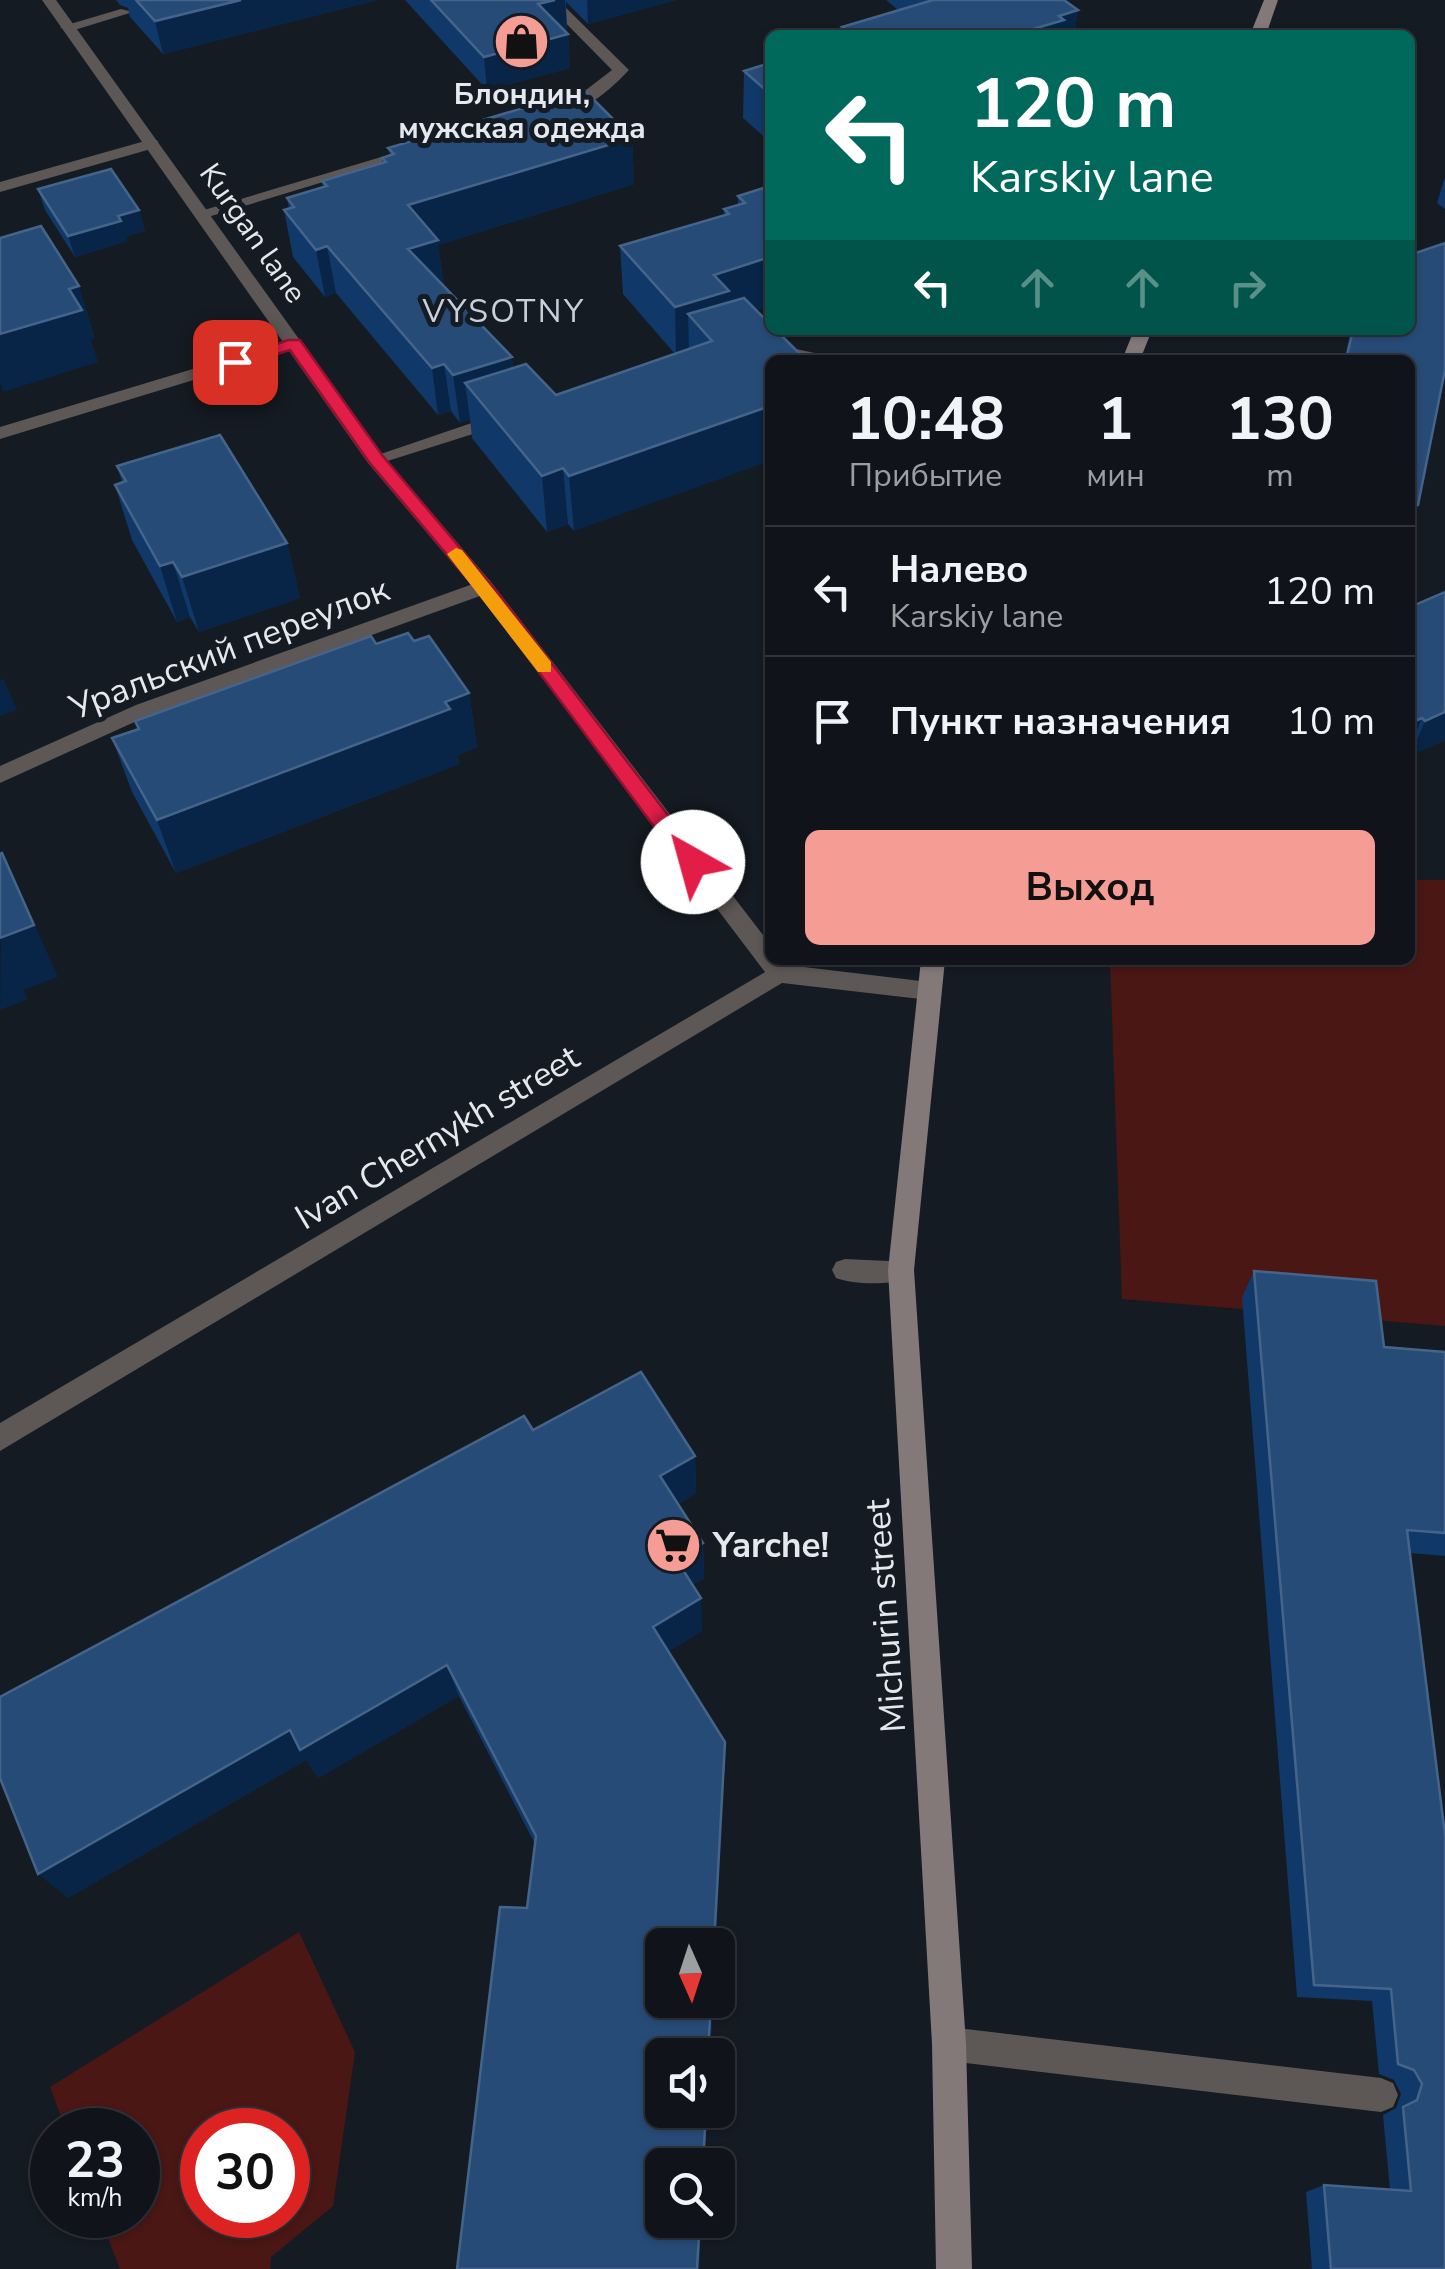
<!DOCTYPE html>
<html lang="ru">
<meta charset="utf-8">
<style>
body{margin:0;font-family:"Nunito Sans",sans-serif;background:#191d23;color:#f1f3f6;height:100vh;display:flex;flex-direction:column;font-size:38px;white-space:nowrap}
*{box-sizing:border-box;margin:0}
p{font-size:32px;color:#9c9ea2}
.icon{flex:none;width:55px;height:55px;fill:none;stroke:currentColor;stroke-width:2;stroke-linecap:round;stroke-linejoin:round}
.map{position:relative;flex:1;overflow:hidden}
.panel{position:absolute;left:765px;top:355px;width:650px;height:610px;display:flex;flex-direction:column;background:#10141a;border-radius:15px;box-shadow:0 2px 8px #0004,0 0 0 2px #303339}
.panel>*{flex:none}
.top-card{position:absolute;left:765px;top:30px;width:650px;height:305px;border-radius:15px;box-shadow:0 2px 8px #0004,0 0 0 2px #303339;background:#00695c;color:#fff;overflow:hidden}
.needle{width:65px;rotate:177deg}
.buttons{position:absolute;left:645px;top:1928px;display:grid;gap:20px}
.buttons a{display:grid;place-items:center;width:90px;height:90px;border-radius:15px;background:#10141a;box-shadow:0 2px 8px #0004,0 0 0 2px #303339;font-size:50px}
.speed{position:absolute;left:30px;top:2108px;display:flex;gap:20px;font-size:50px;font-weight:700;text-align:center}
.speed>*{display:grid;place-content:center;width:130px;height:130px;border-radius:50%;background:#10141a;box-shadow:0 2px 8px #0004,0 0 0 2px #303339;line-height:1}
.speed small{font-size:25px;font-weight:400}
.speed .limit{border:15px solid #d22;background:#fff;color:#111}
.pin{position:absolute;display:grid;place-items:center;width:85px;height:85px;color:#fff;margin:-42px;border-radius:20px;box-shadow:0 5px 15px #0006}
.me{position:absolute;width:110px;margin:-55px;rotate:322deg;stroke-linejoin:round;filter:drop-shadow(0 0 8px #0008)}
.turn{display:flex;align-items:center;gap:35px;height:210px;padding:0 40px;font-size:45px}
.turn .icon{width:130px;height:130px;stroke-width:2.5}
.turn b{display:block;font-size:70px;line-height:85px}
.lanes{display:flex;align-items:center;height:95px;padding:0 40px;background:#0003;justify-content:center;gap:50px;direction:ltr}
.lanes .off{opacity:.35}
.eta{display:flex;justify-content:space-evenly;align-items:center;height:170px;text-align:center}
.eta b{font-size:60px;font-weight:700;line-height:70px}
.primary-button{display:flex;gap:20px;margin-top:auto;padding:20px 40px}
.primary-button a{flex:1;height:115px;border-radius:15px;background:#f59c95;color:#111;font-size:40px;font-weight:700;line-height:115px;text-align:center}
ul{padding:0;list-style:none}
li{display:flex;align-items:center;gap:30px;height:130px;padding:0 40px;border-top:2px solid #303339}
li div{flex:1}
li b{display:block;font-size:38px}
li em{font-style:normal}
.map>svg:first-child{display:block}
.green{fill:#4a1715;fill-rule:evenodd}
.lines{fill:none;stroke-linecap:round;stroke-linejoin:round}
.lane{fill:#5d5756;fill-rule:evenodd}
.street{fill:#5d5756;fill-rule:evenodd}
.secondary{fill:#837978;fill-rule:evenodd}
.wall{fill:#103869}
.shaded-wall{fill:#082547}
.building{fill:#274b77;stroke:#45648a;stroke-width:2.5}
.route{fill:#e11d48;stroke:#92132f;stroke-width:2.5}
.slow{fill:#f59e0b}
.labels{text-anchor:middle;stroke-width:10;stroke-linejoin:round;paint-order:stroke}
.far-poi-label{font-size:30px;font-weight:bold;fill:#e5e9ef;stroke:#151b23}
.far-street-label{font-size:30px;fill:#e5e9ef;stroke:#151b23}
.far-quarter-label{font-size:32px;letter-spacing:2.5px;fill:#c7d0db;stroke:#151b23}
.street-label{font-size:35px;fill:#e5e9ef;stroke:#151b23}
.poi-label{font-size:35px;font-weight:bold;fill:#e5e9ef;stroke:#151b23;text-anchor:start}
</style>
<div class="map">
<svg width="1445" height="2269" viewBox="0 0 1445 2269">
<rect width="100%" height="100%" fill="#151b23"/>
<!-- green -->
<g class="green">
<polygon points="1410,880 1445,880 1445,1326 1122,1299 1110,960 1410,960"/>
<path d="M299 1932 355 2052 333 2206 271 2257 270 2269H120L99 2215H138V2130H66L50 2087ZM202 2130H288V2215H202Z"/>
</g>
<g class="lines">
<!-- lane -->
<g class="lane">
<path d="M543 0H558L629 70C612 88 583 115 557 113V107L569 103 612 70Z"/>
<polygon points="121,9 133,12 68,32 60,27"/>
<polygon points="152,139 158,141 158,147 0,192 0,182"/>
<polygon points="408,149 422,152 208,217 194,213"/>
<polygon points="772,344 829,356 832,360 798,360 766,353 766,345"/>
<polygon points="504,412 513,418 511,422 375,465 366,459"/>
<polygon points="484,580 491,582 491,592 150,715 0,783 0,766 136,705"/>
<polygon points="779,964 929,982 941,991 929,1000 782,983 0,1451 0,1423"/>
<path d="M845 1259 910 1262 914 1270 910 1278C891 1285 855 1285 836 1278L832 1270 836 1262Z"/>
<polygon points="949,2027 1381,2078 1393,2083 1398,2095 1393,2107 1381,2112 949,2061 937,2056 932,2044 937,2032"/>
</g>
<!-- street -->
<polygon class="street" points="42,0 56,0 382,455 491,582 770,944 770,960 782,960 791,973 787,980 771,980 477,592 368,463 289,351 0,439 0,427 283,342"/>
<!-- secondary -->
<g class="secondary">
<polygon points="1264,0 1278,0 1266,35 1250,35"/>
<polygon points="1134,330 1152,330 1140,360 1122,360"/>
<polygon points="921,960 945,960 914,1270 966,2044 972,2269 936,2269 932,2044 888,1270"/>
</g>
</g>
<!-- wall -->
<g class="wall">
<polygon points="116,0 377,0 163,54 130,17 128,8 120,5"/>
<polygon points="405,0 676,0 588,24 566,2 567,30 565,31 568,34 570,68 487,90"/>
<polygon points="886,0 1064,0 1078,10 1074,35 831,35 842,32 842,27 898,10"/>
<polygon points="770,63 770,142 743,118 744,71"/>
<polygon points="632,138 634,184 438,245 444,287 512,357 513,368 556,395 675,354 623,294 620,246 724,216 724,209 738,205 738,196 770,186 770,305 756,310 574,531 568,524 547,532 472,438 470,419 460,423 451,411 438,415 336,293 325,297 293,257 284,210 289,208 287,198 323,187 322,181 382,163 382,158 390,155 388,148"/>
<polygon points="1445,177 1445,209 1437,203"/>
<polygon points="38,189 139,210 145,231 126,236 127,241 75,257 45,210"/>
<polygon points="1351,330 1410,330 1410,360 1344,360"/>
<polygon points="117,466 287,543 300,598 199,632 190,617 177,622 132,540 115,485 122,482"/>
<polygon points="1410,607 1445,740 1410,756"/>
<polygon points="414,641 469,693 477,747 458,755 459,764 176,873 132,792 112,738 138,729 135,721 376,644"/>
<polygon points="1254,1271 1384,1347 1445,1352 1445,1556 1410,1553 1445,2269 1312,2269 1306,2192 1324,2185 1390,2190 1383,2115 1396,2108 1401,2094 1394,2080 1379,2074 1372,2001 1297,1997 1242,1297"/>
<polygon points="533,1430 695,1456 696,1493 678,1504 703,1543 704,1578 692,1585 702,1631 669,1651 725,1742 725,1770 662,2000 713,2000 710,2055 662,2055 707,2110 704,2165 662,2165 701,2220 699,2269 457,2269 527,1908 535,1844 459,1696 318,1778 306,1760 68,1898"/>
</g>
<!-- shaded-wall -->
<g class="shaded-wall">
<polygon points="241,0 377,0 163,54 155,21"/>
<polygon points="555,0 565,0 567,30 541,37 538,4"/>
<polygon points="587,0 676,0 588,24"/>
<polygon points="1078,10 1074,35 1013,35 1059,16"/>
<polygon points="568,34 570,68 487,90 484,57"/>
<polygon points="632,138 634,184 438,245 444,287 408,249 408,205"/>
<polygon points="139,210 145,231 126,236 127,241 75,257 68,236 118,216"/>
<polygon points="327,246 336,293 325,297 316,250"/>
<polygon points="770,257 770,305 729,318 712,341 688,314 689,351 676,355 675,307 714,275"/>
<polygon points="79,286 95,338 91,340 98,362 3,392 0,384 0,334 69,289"/>
<polygon points="512,357 517,405 465,383 470,419 460,423 453,375"/>
<polygon points="444,364 451,411 438,415 432,368"/>
<polygon points="770,406 770,461 574,531 569,476"/>
<polygon points="563,468 568,524 547,532 542,476"/>
<polygon points="1418,505 1410,526 1410,507"/>
<polygon points="287,543 300,598 199,632 182,577"/>
<polygon points="173,562 190,617 177,622 160,566"/>
<polygon points="4,679 17,710 0,716 0,681"/>
<polygon points="469,693 477,747 458,755 459,764 176,873 157,820"/>
<polygon points="1445,712 1445,740 1410,756 1425,721"/>
<polygon points="1422,718 1410,747 1410,723"/>
<polygon points="2,853 58,977 23,990 28,999 0,1010"/>
<polygon points="695,1456 696,1493 663,1513 660,1476"/>
<polygon points="703,1543 704,1578 678,1593 676,1559"/>
<polygon points="701,1598 702,1631 656,1659 653,1627"/>
<polygon points="447,1665 459,1696 318,1778 306,1760 68,1898 38,1874 290,1730"/>
<polygon points="725,1742 716,1945 714,1945"/>
<polygon points="711,2000 713,2000 710,2055 708,2055"/>
<polygon points="706,2110 707,2110 704,2165 703,2165"/>
<polygon points="700,2220 701,2220 699,2269 697,2269"/>
</g>
<!-- building -->
<g class="building">
<polygon points="136,0 241,0 155,21"/>
<polygon points="431,0 555,0 538,4 568,34 484,57"/>
<polygon points="933,0 1064,0 1078,10 1059,16 1064,20 1013,35 831,35 846,30 842,27"/>
<polygon points="770,63 770,94 744,71"/>
<polygon points="584,90 632,138 408,205 438,240 408,249 512,357 453,375 444,364 432,368 327,246 316,250 284,210 294,207 287,198 327,186 322,181 386,162 382,158 394,154 388,148"/>
<polygon points="111,169 139,210 118,216 121,221 68,236 38,189"/>
<polygon points="770,186 770,257 714,275 729,291 675,307 620,246 729,214 724,209 745,203 738,196"/>
<polygon points="41,226 79,286 69,289 82,310 0,334 0,238"/>
<polygon points="1445,243 1445,370 1418,505 1410,507 1410,360 1346,360 1353,330 1410,330 1410,255"/>
<polygon points="744,298 770,324 770,330 776,330 806,360 770,360 770,406 569,476 563,468 542,476 465,383 526,364 556,395 712,341 688,314"/>
<polygon points="220,435 287,543 182,577 173,562 160,566 115,485 126,481 117,466"/>
<polygon points="1445,592 1445,712 1425,721 1422,718 1410,723 1410,607"/>
<polygon points="408,633 414,641 429,636 469,693 445,702 450,709 157,820 112,738 139,729 135,721 371,636 376,644"/>
<polygon points="2,853 34,925 0,938 0,854"/>
<polygon points="1254,1271 1376,1281 1384,1347 1445,1352 1445,1533 1407,1530 1445,1835 1445,2269 1331,2269 1324,2185 1411,2191 1403,2107 1417,2100 1422,2084 1414,2070 1398,2064 1391,1989 1314,1985"/>
<polygon points="641,1372 695,1456 660,1476 703,1543 676,1559 701,1598 653,1627 725,1742 714,1945 662,1945 662,2000 711,2000 708,2055 662,2055 662,2110 706,2110 703,2165 662,2165 662,2220 700,2220 697,2269 457,2269 500,1907 527,1908 536,1836 447,1665 300,1750 290,1730 38,1874 0,1778 0,1697 524,1416 533,1430"/>
</g>
<!-- route -->
<polygon class="route" points="288,340 300,340 382,455 498,593 700,857 700,868 685,868 486,601 369,462 290,350 235,367 227,362"/>
<!-- slow -->
<polygon class="slow" points="456,548 462,550 551,662 551,672 538,672 450,558 447,554"/>
<!-- icons -->
<defs>
<symbol id="shop-disc" viewBox="-11 -11 22 22"><circle r="9.5" fill="#f59c95" stroke="#151b23"/><path d="M-5-2.5h2.3a2.7 3.5 0 0 1 5.4 0H5L5.5 6h-11ZM-1.5-2.5h3a1.5 2.3 0 0 0-3 0Z" fill="#111"/></symbol>
<symbol id="supermarket-disc" viewBox="-11 -11 22 22"><circle r="9.5" fill="#f59c95" stroke="#151b23"/><path d="M-6-5.5h2.5l.6 2H6L4.5 2H-2.5L-4.4-4H-6ZM-1.5 3.2a1.3 1.3 0 1 0 .1 0ZM3 3.2a1.3 1.3 0 1 0 .1 0Z" fill="#111"/></symbol>
</defs>
<g fill-rule="evenodd">
<use href="#shop-disc" x="490" y="10" width="63" height="63"/>
<use href="#supermarket-disc" x="642" y="1514" width="63" height="63"/>
</g>
<g class="labels">
<!-- far-poi labels -->
<g class="far-poi-label">
<text x="522" y="104">Блондин,<tspan x="522" dy="34">мужская одежда</tspan></text>
</g>
<!-- far-street labels -->
<g class="far-street-label">
<text transform="translate(253 233) rotate(55)" y="10">Kurgan lane</text>
</g>
<!-- far-quarter labels -->
<g class="far-quarter-label">
<text x="504" y="322">VYSOTNY</text>
</g>
<!-- street labels -->
<g class="street-label">
<text transform="translate(229 648) rotate(-21)" y="12">Уральский переулок</text>
<text transform="translate(437 1137) rotate(-31)" y="12">Ivan Chernykh street</text>
<text transform="translate(885 1616) rotate(-94)" y="12">Michurin street</text>
</g>
<!-- poi labels -->
<g class="poi-label">
<text x="713" y="1557">Yarche!</text>
</g>
</g>
</svg>
<div class="buttons">
<a><svg class="needle" viewBox="-14 -14 28 28"><path d="M0-13l5 13h-10z" fill="#e53935"/><path d="M0 13l5-13h-10z" fill="#9c9ea2"/></svg></a>
<a><svg class="icon" aria-label="sound" viewBox="0 0 24 24"><path d="M4 9h4l5-4v14l-5-4H4zM17 9q2 3 0 6"/></svg></a>
<a><svg class="icon" aria-label="search" viewBox="0 0 24 24"><circle cx="10" cy="10" r="6"/><path d="M15 15l6 6"/></svg></a>
</div>
<div class="speed"><div>23<small>km/h</small></div><div class="limit">30</div></div>
<div class="pin" style="left:235px;top:362px;background:#d93025"><svg class="icon" aria-label="arrive" viewBox="0 0 24 24"><path d="M6 21V4h12l-3 4 3 4H6"/></svg></div>
<svg class="me" style="left:693px;top:862px" viewBox="-20 -20 40 40"><circle r="19" fill="#fff"/><path d="M0-13L10 11 0 6-10 11z" fill="#e11d48"/></svg>
<div class="top-card">
<div class="turn"><svg class="icon" aria-label="left" viewBox="0 0 24 24"><path d="M17 20v-9H6M10 6l-5 5 5 5"/></svg><div><b>120 m</b>Karskiy lane</div></div>
<div class="lanes"><svg class="icon" aria-label="left" viewBox="0 0 24 24"><path d="M17 20v-9H6M10 6l-5 5 5 5"/></svg><svg class="icon off" aria-label="ahead" viewBox="0 0 24 24"><path d="M12 20V5M6 11l6-6 6 6"/></svg><svg class="icon off" aria-label="ahead" viewBox="0 0 24 24"><path d="M12 20V5M6 11l6-6 6 6"/></svg><svg class="icon off" aria-label="right" viewBox="0 0 24 24"><path d="M7 20v-9h11M14 6l5 5-5 5"/></svg></div>
</div>
<section class="panel">
<div class="eta">
<div><b>10:48</b><p>Прибытие</p></div>
<div><b>1</b><p>мин</p></div>
<div><b>130</b><p>m</p></div>
</div>
<ul>
<li><svg class="icon" aria-label="left" viewBox="0 0 24 24"><path d="M17 20v-9H6M10 6l-5 5 5 5"/></svg><div><b>Налево</b><p>Karskiy lane</p></div><em>120 m</em></li>
<li><svg class="icon" aria-label="arrive" viewBox="0 0 24 24"><path d="M6 21V4h12l-3 4 3 4H6"/></svg><div><b>Пункт назначения</b></div><em>10 m</em></li>
</ul>
<div class="primary-button"><a>Выход</a></div>
</section>
</div>
